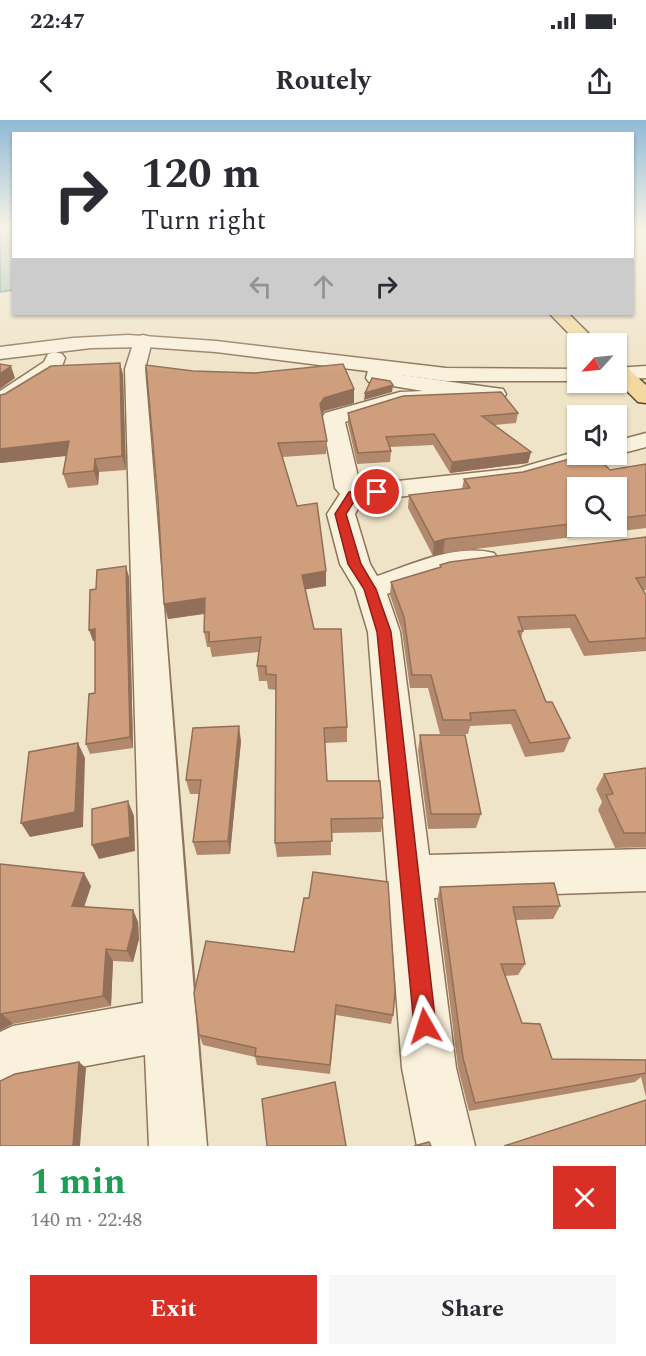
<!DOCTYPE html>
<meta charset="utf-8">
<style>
body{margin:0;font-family:Spectral,serif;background:#f7f7f7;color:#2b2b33;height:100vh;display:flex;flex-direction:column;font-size:22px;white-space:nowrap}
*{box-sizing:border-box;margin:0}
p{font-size:20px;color:#7c7c81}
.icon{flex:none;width:33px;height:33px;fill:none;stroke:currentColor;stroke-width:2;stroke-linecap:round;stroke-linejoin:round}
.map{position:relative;height:1026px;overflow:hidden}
.details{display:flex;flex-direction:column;background:#fff;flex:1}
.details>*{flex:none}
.guide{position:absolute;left:12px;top:12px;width:622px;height:183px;border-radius:0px;box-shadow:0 2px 4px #0004;background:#fff;color:#2b2b33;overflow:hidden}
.needle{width:39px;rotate:243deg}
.buttons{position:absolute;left:567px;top:213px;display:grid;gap:12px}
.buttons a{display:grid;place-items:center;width:60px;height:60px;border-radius:0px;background:#fff;box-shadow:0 2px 4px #0004;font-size:30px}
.pin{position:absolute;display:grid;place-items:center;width:51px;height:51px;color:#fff;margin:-26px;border:3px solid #fff;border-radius:50%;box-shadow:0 2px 6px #0007}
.me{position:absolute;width:66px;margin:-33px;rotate:354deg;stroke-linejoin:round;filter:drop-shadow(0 0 4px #0008)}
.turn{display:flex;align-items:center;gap:21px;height:126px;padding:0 30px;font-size:27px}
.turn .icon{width:78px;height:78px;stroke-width:2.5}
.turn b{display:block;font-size:42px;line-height:51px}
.lanes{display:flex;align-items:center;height:57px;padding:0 30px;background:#0003;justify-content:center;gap:30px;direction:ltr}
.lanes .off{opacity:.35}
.round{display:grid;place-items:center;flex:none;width:63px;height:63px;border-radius:0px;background:#f7f7f7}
.overview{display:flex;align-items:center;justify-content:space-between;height:102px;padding:0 30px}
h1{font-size:36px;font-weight:700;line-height:45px;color:#1e9e55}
.cta{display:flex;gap:12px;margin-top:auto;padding:12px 30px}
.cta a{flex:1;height:69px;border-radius:0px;background:#d93025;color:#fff;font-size:24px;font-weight:700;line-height:69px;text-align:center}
.cta a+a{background:#f7f7f7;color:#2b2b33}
.status{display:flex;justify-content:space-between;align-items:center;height:42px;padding:0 30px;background:#fff;direction:ltr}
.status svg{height:16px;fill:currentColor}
header{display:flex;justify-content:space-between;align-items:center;height:78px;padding:0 30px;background:#fff;font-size:27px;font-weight:700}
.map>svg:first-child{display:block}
.water{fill:#a9c4bc;stroke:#6f938a;stroke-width:1.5}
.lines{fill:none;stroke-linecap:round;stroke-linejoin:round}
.minor-casing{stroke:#8d765c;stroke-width:3}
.tertiary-casing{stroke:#8d765c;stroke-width:3}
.primary-casing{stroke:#5b4430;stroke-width:3}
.minor{fill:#faf1dc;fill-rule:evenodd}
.tertiary{fill:#faf1dc;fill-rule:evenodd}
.primary{fill:#f3d9a0;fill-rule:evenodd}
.wall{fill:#b2896c;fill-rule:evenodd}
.shaded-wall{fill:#916f58}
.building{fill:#cf9f7d;stroke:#916f58;stroke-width:1.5}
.route{fill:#d93025;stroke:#8d1f18;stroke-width:1.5}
</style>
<div class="status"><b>22:47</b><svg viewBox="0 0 49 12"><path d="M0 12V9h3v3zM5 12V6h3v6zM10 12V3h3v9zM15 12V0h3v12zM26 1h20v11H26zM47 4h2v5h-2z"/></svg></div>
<header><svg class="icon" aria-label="back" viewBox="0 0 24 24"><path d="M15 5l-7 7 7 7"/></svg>Routely<svg class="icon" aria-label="share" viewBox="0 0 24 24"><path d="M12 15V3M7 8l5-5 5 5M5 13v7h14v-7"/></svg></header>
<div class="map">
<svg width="646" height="1026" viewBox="0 0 646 1026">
<rect width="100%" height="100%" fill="#f0e4c8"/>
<!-- water -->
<polygon class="water" points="0,110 14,110 13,170 0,172"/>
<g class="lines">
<defs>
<g id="minor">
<path d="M143 215 150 217 152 221 145 249C167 508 184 768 207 1026H149L145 935 22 958 0 968V912L13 906 143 883 125 249 134 221 136 217Z"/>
<polygon points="55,232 62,234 65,238 61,249 8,285 0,286 0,271 44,242 48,234"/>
<path d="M377 241 384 243 387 247V253L495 268 503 269 506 274 503 279 495 280 402 284 345 302 360 365 519 348 578 331V334H607L604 339 520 363 362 381 355 394 370 444 377 456C413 444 456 423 494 433L499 440 494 447 447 453 387 474 400 512 429 735 646 729V771L434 778 456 948 475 1026H417L402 948 368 512 355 469 340 444 327 394 340 374 335 368 322 298 325 293 400 272 423 271 369 262 366 258 370 243Z"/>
<polygon points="646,313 646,327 616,335 613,334 616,334 616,321"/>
</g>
<g id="tertiary">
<polygon points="128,215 216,221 446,248 578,249 578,261 446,261 216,232 146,227 91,228 0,239 0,227 73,218"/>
<polygon points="646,246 646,258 616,260 616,248"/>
</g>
<g id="primary">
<polygon points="550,194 569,194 599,224 579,224"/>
<polygon points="616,242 623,244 646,265 646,283 638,282 616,260"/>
</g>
</defs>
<!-- minor casing -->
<use href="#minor" class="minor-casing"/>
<!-- tertiary casing -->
<use href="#tertiary" class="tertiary-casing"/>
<!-- primary casing -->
<use href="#primary" class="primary-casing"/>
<!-- minor -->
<use href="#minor" class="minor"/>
<!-- tertiary -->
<use href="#tertiary" class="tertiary"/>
<!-- primary -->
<use href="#primary" class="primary"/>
</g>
<!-- wall -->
<g class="wall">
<polygon points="120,243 123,255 126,350 99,352 98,365 68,368 63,354 66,336 0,343 0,275"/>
<polygon points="146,245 354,283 324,291 322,294 327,321 326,334 282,337 297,386 326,451 326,466 305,469 314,509 347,607 347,622 325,623 327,661 383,698 381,712 331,713 331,735 277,737 275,723 276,570 268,569 267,561 259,561 257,546 259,532 212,537 210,527 207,527 204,512 205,494 168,499"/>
<polygon points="348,293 518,293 516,303 495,305 531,332 528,343 450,353 433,325 390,327 391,331 390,342 357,344 348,304"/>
<path d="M646 344V408L443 433 433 436 408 388 409 375 462 369 464 359 610 350ZM578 368H616V406H578Z"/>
<polygon points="646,417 646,470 643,470 646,475 646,531 584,536 570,508 523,510 521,519 546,582 570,618 564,632 525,637 511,604 470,606 468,614 440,614 428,568 410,568 402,511 390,475 391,462 440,447 440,445"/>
<polygon points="129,457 133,628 90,634 86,624 95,573 95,521 93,521 96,469"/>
<polygon points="420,615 481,694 476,708 428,709 418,631"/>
<polygon points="241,621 230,734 197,735 193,722 199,674 190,674 186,660"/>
<polygon points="646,648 646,727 615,728 598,690 602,682 596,669 604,654"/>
<polygon points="0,744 91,766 84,787 133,790 138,802 139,819 133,842 113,841 111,886 13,904 0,910"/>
<polygon points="440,767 560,786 553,799 515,800 525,844 518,855 505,856 522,903 552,939 646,940 646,977 641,957 635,962 469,991 458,948 437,780"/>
<polygon points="206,821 393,895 391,904 336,895 330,954 257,945 255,937 203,925 199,915"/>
</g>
<!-- shaded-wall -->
<g class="shaded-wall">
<polygon points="120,243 123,255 126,350 122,336"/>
<polygon points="11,246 15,258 0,269 0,254"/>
<polygon points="393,265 392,272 364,280 365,273"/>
<polygon points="354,269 354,283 324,291 320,297 320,284 324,278"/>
<polygon points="69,321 73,335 0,343 0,329"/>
<polygon points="531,332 528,343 450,353 452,342"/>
<polygon points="95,339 99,352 98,365 94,351"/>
<polygon points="445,419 443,433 433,436 434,422"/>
<polygon points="126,446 129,457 133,628 130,617"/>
<polygon points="326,451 326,466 303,470 302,455"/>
<polygon points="205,478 208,493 168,499 164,484"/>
<polygon points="95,509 99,520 93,521 89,510"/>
<polygon points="239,606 241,621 230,734 228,721"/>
<polygon points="78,623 85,638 83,707 30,717 21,703"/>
<polygon points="128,681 134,696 135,731 99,739 92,725"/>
<polygon points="84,753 91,766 80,799 72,786"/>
<polygon points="133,790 138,802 139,819 133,842 127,831"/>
<polygon points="106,829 113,841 111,886 103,876"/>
<polygon points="0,894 2,894 13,904 0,910"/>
<polygon points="79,942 86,948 80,1026 73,1026"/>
</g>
<!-- building -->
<g class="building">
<polygon points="120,243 122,336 95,339 94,351 63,354 69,321 0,329 0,275 5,274 51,246"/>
<polygon points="0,244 11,246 0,254"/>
<polygon points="343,244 354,269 324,278 320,284 327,321 278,323 297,386 317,383 326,451 302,455 314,509 341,509 347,607 324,608 327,661 380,661 383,698 331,699 332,721 275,723 276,555 266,554 266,546 257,546 261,517 209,522 209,512 204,512 205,478 164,484 158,381 146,245 193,251 255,253"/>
<polygon points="372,258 390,261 393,265 365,273"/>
<polygon points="501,272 518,293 482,296 531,332 452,342 434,314 386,317 391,331 358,333 348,293 403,276"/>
<polygon points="587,334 594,334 610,350 646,344 646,395 616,399 616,368 578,368 578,403 445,419 434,422 409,375 470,368 464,359 523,352"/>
<polygon points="646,417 646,457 636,458 646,475 646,518 589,522 575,495 518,497 523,511 518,511 546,582 552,582 570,618 530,623 515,590 470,593 471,600 443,600 431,555 412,555 404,497 391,462 441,447 440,445 450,442"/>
<polygon points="126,446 130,617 86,624 89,574 95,573 95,509 89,510 90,470 96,469 97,450"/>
<polygon points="239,606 228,721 193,722 201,660 186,660 193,608"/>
<polygon points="420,615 465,615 481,694 431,694"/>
<polygon points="78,623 75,692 21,703 29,632"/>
<polygon points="646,648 646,713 624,713 606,675 613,674 604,654"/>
<polygon points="128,681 130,717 92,725 92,689"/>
<polygon points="0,744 84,753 72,786 133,790 133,807 127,831 106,829 103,876 0,894"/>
<polygon points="313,752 388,762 395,871 393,895 336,885 330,945 255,936 256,928 199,915 194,873 206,821 294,832 304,778 309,778"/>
<polygon points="554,763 560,786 513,787 525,844 501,844 522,903 540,904 552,939 646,940 646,953 475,983 463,938 440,767"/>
<polygon points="79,942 73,1026 0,1026 0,961 15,954"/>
<polygon points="335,962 346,1026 267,1026 262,979"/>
<polygon points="646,980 646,1026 504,1026"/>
<polygon points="429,1022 431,1026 414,1026"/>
</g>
<!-- sky -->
<linearGradient id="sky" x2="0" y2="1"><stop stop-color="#8fbad6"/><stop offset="0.43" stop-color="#f8f3e6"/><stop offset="1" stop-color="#f8f3e6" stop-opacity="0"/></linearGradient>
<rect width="646" height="253" fill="url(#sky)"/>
<!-- route -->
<polygon class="route" points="377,368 381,369 381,374 357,377 346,394 361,444 376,469 391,512 436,906 432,913 425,917 417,913 414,906 377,512 364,469 348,444 335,394 349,372"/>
</svg>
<div class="buttons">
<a><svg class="needle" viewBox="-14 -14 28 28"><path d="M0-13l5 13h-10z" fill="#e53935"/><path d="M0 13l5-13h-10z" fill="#7c7c81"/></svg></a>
<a><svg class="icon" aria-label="sound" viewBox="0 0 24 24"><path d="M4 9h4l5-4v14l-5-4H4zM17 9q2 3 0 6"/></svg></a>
<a><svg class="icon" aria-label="search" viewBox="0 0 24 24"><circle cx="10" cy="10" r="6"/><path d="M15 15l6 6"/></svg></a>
</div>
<div class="pin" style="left:377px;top:372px;background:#d93025"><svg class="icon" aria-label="arrive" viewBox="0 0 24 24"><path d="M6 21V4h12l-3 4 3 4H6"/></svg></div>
<svg class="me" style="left:425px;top:906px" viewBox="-20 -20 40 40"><path d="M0-17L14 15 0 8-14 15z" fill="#d93025" stroke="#fff" stroke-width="4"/></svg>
<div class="guide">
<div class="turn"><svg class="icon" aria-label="right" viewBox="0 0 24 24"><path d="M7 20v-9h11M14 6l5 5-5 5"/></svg><div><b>120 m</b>Turn right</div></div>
<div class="lanes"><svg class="icon off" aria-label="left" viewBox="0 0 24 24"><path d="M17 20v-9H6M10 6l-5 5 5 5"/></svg><svg class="icon off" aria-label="ahead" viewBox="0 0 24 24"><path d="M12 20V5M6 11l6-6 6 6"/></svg><svg class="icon" aria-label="right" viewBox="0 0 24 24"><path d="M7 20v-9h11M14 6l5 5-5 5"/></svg></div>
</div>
</div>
<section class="details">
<div class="overview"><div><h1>1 min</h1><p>140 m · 22:48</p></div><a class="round" style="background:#d93025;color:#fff"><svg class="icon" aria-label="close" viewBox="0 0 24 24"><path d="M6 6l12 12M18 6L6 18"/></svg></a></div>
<div class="cta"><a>Exit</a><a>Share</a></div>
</section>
